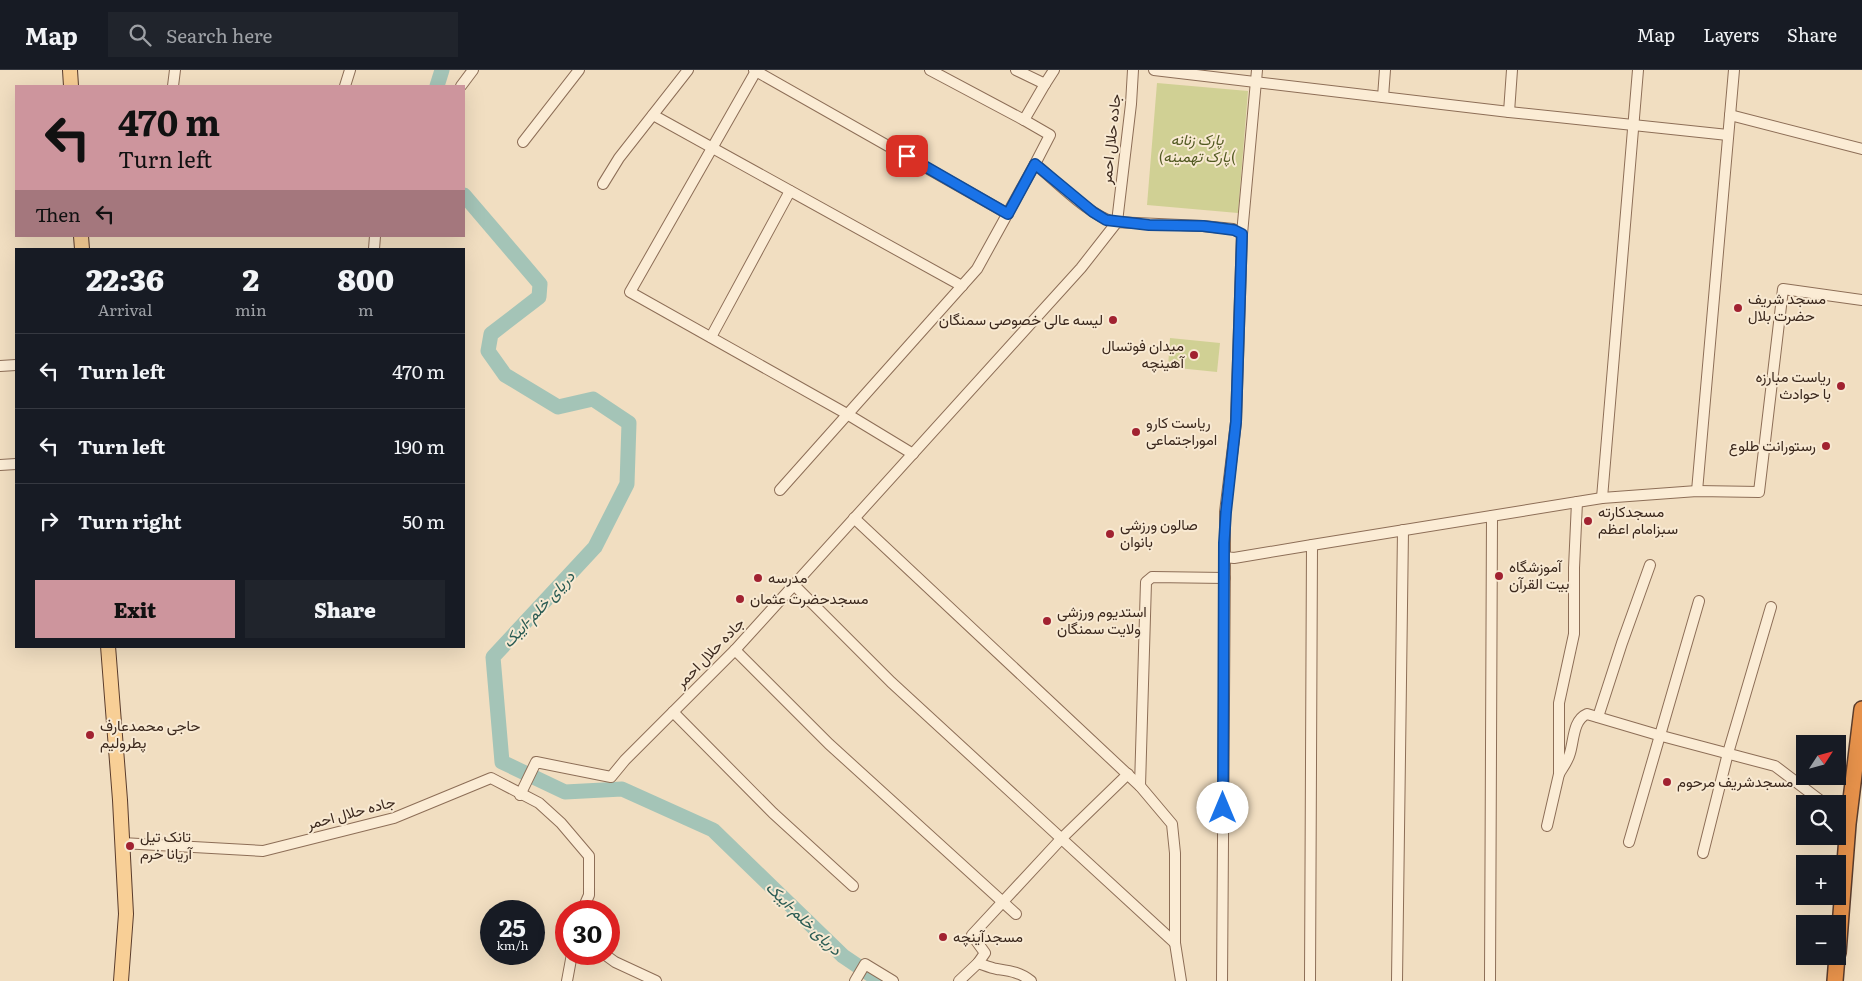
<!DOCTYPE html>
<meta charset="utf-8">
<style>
body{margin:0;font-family:Literata,Vazirmatn,serif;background:#20242c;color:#f1f3f6;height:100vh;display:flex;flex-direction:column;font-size:19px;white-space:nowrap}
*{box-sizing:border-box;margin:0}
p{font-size:16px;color:#9ea1a6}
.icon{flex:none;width:28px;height:28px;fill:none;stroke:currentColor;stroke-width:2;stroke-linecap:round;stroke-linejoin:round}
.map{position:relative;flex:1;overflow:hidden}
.side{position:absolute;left:15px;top:178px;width:450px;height:400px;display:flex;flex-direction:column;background:#171b24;border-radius:0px;box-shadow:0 5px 20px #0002}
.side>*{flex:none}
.banner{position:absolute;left:15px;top:15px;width:450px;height:152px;border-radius:0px;box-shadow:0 5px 20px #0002;background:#cd959d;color:#111;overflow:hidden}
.needle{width:32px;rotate:54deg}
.tools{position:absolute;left:1796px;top:665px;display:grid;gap:10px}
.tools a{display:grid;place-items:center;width:50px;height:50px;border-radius:0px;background:#171b24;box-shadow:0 5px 20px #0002;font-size:25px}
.speed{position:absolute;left:480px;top:830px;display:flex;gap:10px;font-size:25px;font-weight:700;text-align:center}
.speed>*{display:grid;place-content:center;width:65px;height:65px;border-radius:50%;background:#171b24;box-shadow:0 5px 20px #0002;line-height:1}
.speed small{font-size:12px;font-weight:400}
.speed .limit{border:8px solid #d22;background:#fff;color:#111}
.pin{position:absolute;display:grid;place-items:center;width:42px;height:42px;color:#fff;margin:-21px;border-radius:10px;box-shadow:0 2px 8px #0006}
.me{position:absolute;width:55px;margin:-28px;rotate:0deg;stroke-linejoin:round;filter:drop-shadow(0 0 4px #0008)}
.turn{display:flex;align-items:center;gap:18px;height:105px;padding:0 20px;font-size:22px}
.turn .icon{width:65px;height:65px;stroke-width:2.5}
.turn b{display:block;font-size:35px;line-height:42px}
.then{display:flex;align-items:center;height:48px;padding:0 20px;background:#0003;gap:10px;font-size:19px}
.eta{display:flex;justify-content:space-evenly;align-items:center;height:85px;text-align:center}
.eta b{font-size:30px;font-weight:800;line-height:35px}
.button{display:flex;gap:10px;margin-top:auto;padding:10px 20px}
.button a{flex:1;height:58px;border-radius:0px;background:#cd959d;color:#111;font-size:20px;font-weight:800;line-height:58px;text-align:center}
.button a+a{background:#20242c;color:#f1f3f6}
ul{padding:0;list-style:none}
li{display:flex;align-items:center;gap:15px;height:75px;padding:0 20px;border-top:1px solid #363941}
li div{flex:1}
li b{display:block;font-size:19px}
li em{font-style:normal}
header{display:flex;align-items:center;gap:30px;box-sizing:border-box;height:70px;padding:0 25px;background:#171b24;border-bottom:1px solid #363941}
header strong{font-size:24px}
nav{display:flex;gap:28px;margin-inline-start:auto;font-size:18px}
.search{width:350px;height:45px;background:#20242c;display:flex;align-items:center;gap:12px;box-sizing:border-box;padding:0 18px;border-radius:0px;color:#9ea1a6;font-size:19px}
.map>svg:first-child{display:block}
.green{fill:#d0d094}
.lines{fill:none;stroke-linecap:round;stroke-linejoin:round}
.river{stroke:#a4c4b7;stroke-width:15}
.minor-casing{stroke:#8d6e57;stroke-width:12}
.major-casing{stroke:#5a3c2c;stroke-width:16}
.highway-casing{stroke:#5a3c2c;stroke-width:18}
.minor{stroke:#fbecd5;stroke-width:10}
.major{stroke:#f8cf96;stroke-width:14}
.highway{stroke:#e7924b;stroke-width:15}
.route-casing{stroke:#114b97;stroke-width:12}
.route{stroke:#1a73e8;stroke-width:9}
.poi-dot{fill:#a12231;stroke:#f8e9d2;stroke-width:2}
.labels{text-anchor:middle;stroke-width:4;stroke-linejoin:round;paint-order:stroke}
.street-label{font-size:15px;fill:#3b281d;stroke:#f8e9d2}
.park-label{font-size:15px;font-style:italic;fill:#515921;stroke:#f8e9d2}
.poi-label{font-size:15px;fill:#3b281d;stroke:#f8e9d2;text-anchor:start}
.water-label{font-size:16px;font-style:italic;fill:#2b5c54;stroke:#f8e9d2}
</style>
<header>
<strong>Map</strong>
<div class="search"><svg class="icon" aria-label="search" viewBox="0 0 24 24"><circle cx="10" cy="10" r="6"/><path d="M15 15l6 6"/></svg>Search here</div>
<nav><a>Map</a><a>Layers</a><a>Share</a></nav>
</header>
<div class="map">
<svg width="1862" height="911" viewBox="0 0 1862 911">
<rect width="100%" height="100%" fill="#f1dec1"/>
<!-- green -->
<g class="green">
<polygon points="1157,13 1248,21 1238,143 1147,135"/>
<polygon points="1170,268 1220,273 1217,302 1168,297"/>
</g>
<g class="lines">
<!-- river -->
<g class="river">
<polyline points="437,16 442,0"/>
<polyline points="464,125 540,214 539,227 491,264 488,281 505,305 558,337 593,329 629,353 627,414 595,477 493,587 502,692 565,722 622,719 713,760 843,886 880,911"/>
</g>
<defs>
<g id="minor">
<polyline points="754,0 1008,144"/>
<polyline points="930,0 1024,50"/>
<path d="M1016 0 1045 14 1024 50 1050 65 1035 94C1055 110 1090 146 1114 152L1203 156 1233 159 1242 164 1236 352 1225 442V487L1234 488 1312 475 1310 911"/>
<polyline points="1154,0 1509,42 1728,65"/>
<polyline points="756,1 630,222 847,344 913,384"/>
<polyline points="1045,14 1054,0"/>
<polyline points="173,16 175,0"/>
<polyline points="345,16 350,0"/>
<polyline points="461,16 473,0"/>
<polyline points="1383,27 1385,0"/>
<polyline points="1509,42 1512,0"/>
<polyline points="653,45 962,216"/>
<polyline points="1730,45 1862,79"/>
<polyline points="523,72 579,0"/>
<polyline points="603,114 619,88 688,0"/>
<polyline points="1242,164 1257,0"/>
<polyline points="374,179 375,166"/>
<polyline points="711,267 790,121"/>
<polyline points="0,296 16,295"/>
<polyline points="0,395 16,394"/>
<polyline points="780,420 977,199 1035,94"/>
<polyline points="1697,421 1734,0"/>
<polyline points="1602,428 1638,0"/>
<polyline points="854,448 1140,716 1172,754 1175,783 1175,873 1181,911"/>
<polyline points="1312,475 1602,428 1697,421 1759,422 1783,219 1862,230"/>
<polyline points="794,515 891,612 1175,873"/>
<polyline points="735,580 829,674 1016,844"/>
<polyline points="673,642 773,743 853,816"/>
<polyline points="1598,647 1622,573 1650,495"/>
<path d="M1559 704C1563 697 1568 691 1570 683 1574 670 1573 650 1587 644L1658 665 1775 696 1825 734"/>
<polyline points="1140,716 1146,512 1152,507 1225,508"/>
<polyline points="520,725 536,692 611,707 625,690 735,580 1081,198 1117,152 1131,34 1133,0"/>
<polyline points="1838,744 1848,754"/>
<polyline points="1547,756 1559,704 1559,633 1574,564 1574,498 1577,432"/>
<polyline points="1629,772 1699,531"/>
<polyline points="122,773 263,781 394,748 491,708 539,733 561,753 589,786 589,825 582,841"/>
<polyline points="1703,783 1728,683 1771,537"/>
<polyline points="604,884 615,892 656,911"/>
<path d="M978 893C984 895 991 898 997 899 1010 901 1020 902 1031 911"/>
<polyline points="567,911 572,884"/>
<polyline points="855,911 865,894 893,911"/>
<polyline points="959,911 978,893 985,883 972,865 1062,768 1128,704"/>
<polyline points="1222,911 1225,487"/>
<polyline points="1397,911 1403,460"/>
<polyline points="1490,911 1492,446"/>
</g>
<g id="major">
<polyline points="70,0 71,16"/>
<polyline points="81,166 82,179"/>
<polyline points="108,576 120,730 126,844 121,911"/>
</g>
<g id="highway">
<polyline points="1838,883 1848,754 1862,639"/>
<polyline points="1835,911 1837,886"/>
</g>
</defs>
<!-- minor casing -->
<use href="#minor" class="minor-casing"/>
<!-- major casing -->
<use href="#major" class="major-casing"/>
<!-- highway casing -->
<use href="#highway" class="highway-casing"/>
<!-- minor -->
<use href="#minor" class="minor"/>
<!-- major -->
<use href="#major" class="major"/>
<!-- highway -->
<use href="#highway" class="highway"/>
</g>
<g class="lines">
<defs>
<polyline id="route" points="907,86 1008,144 1035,94 1093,142 1106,150 1149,155 1203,156 1234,160 1242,164 1236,352 1226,442 1224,473 1223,738"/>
</defs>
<!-- route casing -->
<use href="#route" class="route-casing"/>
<!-- route -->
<use href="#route" class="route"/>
</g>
<!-- markers -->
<g class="poi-dot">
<circle cx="1738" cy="238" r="5"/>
<circle cx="1113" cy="250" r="5"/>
<circle cx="1194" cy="285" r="5"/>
<circle cx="1841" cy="316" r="5"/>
<circle cx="1136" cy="362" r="5"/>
<circle cx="1826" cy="376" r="5"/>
<circle cx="1588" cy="451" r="5"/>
<circle cx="1110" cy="464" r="5"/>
<circle cx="1499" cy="506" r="5"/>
<circle cx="758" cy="508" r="5"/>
<circle cx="740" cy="529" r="5"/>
<circle cx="1047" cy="551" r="5"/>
<circle cx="90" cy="665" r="5"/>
<circle cx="1667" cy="712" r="5"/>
<circle cx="130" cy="776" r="5"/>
<circle cx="943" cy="867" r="5"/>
</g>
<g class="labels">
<!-- street labels -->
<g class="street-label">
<text transform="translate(1111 69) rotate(-84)" y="5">جاده حلال احمر</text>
<text transform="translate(710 583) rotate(-46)" y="5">جاده حلال احمر</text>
<text transform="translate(351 743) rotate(-15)" y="5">جاده حلال احمر</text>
</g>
<!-- park labels -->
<g class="park-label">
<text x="1197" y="75">پارک زنانه<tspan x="1197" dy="17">(پارک تهمینه(</tspan></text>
</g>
<!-- poi labels -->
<g class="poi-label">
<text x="1748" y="234">مسجد شریف<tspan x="1748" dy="17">حضرت بلال</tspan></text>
<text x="1103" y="255" text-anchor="end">لیسه عالی خصوصی سمنگان</text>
<text x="1184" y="281" text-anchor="end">میدان فوتسال<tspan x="1184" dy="17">آهینچه</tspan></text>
<text x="1831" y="312" text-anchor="end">ریاست مبارزه<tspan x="1831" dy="17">با حوادث</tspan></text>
<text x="1146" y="358">ریاست کارو<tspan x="1146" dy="17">اموراجتماعی</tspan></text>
<text x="1816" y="381" text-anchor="end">رستورانت طلوع</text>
<text x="1598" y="447">مسجدکارته<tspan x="1598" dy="17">سبزامام اعظم</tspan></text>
<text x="1120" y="460">صالون ورزشی<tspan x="1120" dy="17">بانوان</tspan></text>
<text x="1509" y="502">آموزشگاه<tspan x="1509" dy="17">بیت القرآن</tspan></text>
<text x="768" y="513">مدرسه</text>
<text x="750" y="534">مسجدحضرت عثمان</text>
<text x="1057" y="547">استدیوم ورزشی<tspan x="1057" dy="17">ولایت سمنگان</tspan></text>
<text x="100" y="661">حاجی محمدعارف<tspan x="100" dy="17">پطرولیم</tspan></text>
<text x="1677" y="717">مسجدشریف مرحوم</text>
<text x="140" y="772">تانک تیل<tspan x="140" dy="17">آریانا خرم</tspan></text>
<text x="953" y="872">مسجدآینچه</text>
</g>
<!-- water labels -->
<g class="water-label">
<text transform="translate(538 539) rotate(-47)" y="6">دریای خلم-ایبک</text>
<text transform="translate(804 848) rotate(44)" y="6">دریای خلم-ایبک</text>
</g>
</g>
</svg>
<div class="tools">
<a><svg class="needle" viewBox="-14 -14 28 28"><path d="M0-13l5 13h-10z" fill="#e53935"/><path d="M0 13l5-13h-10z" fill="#9ea1a6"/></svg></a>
<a><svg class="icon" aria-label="search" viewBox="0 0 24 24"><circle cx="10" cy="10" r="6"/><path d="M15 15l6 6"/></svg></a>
<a>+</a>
<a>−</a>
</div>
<div class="speed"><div>25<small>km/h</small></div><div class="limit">30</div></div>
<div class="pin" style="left:907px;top:86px;background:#d93025"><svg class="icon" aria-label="arrive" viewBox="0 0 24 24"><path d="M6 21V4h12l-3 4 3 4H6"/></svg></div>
<svg class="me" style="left:1223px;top:738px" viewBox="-20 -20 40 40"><circle r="19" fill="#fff"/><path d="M0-13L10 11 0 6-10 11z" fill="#1a73e8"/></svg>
<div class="banner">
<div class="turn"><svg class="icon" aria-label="left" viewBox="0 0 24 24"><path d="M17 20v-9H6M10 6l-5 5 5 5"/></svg><div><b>470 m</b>Turn left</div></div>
<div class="then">Then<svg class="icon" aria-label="left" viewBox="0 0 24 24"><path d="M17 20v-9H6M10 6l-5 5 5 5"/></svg></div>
</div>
<section class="side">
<div class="eta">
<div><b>22:36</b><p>Arrival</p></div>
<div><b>2</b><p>min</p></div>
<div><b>800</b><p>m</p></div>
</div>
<ul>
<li><svg class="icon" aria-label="left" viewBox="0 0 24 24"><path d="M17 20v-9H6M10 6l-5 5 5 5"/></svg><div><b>Turn left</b></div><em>470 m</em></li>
<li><svg class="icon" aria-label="left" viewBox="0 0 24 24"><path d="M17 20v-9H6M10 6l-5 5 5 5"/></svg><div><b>Turn left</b></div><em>190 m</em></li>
<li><svg class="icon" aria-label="right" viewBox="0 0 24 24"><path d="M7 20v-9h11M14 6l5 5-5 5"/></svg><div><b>Turn right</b></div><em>50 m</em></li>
</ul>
<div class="button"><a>Exit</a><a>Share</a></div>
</section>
</div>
